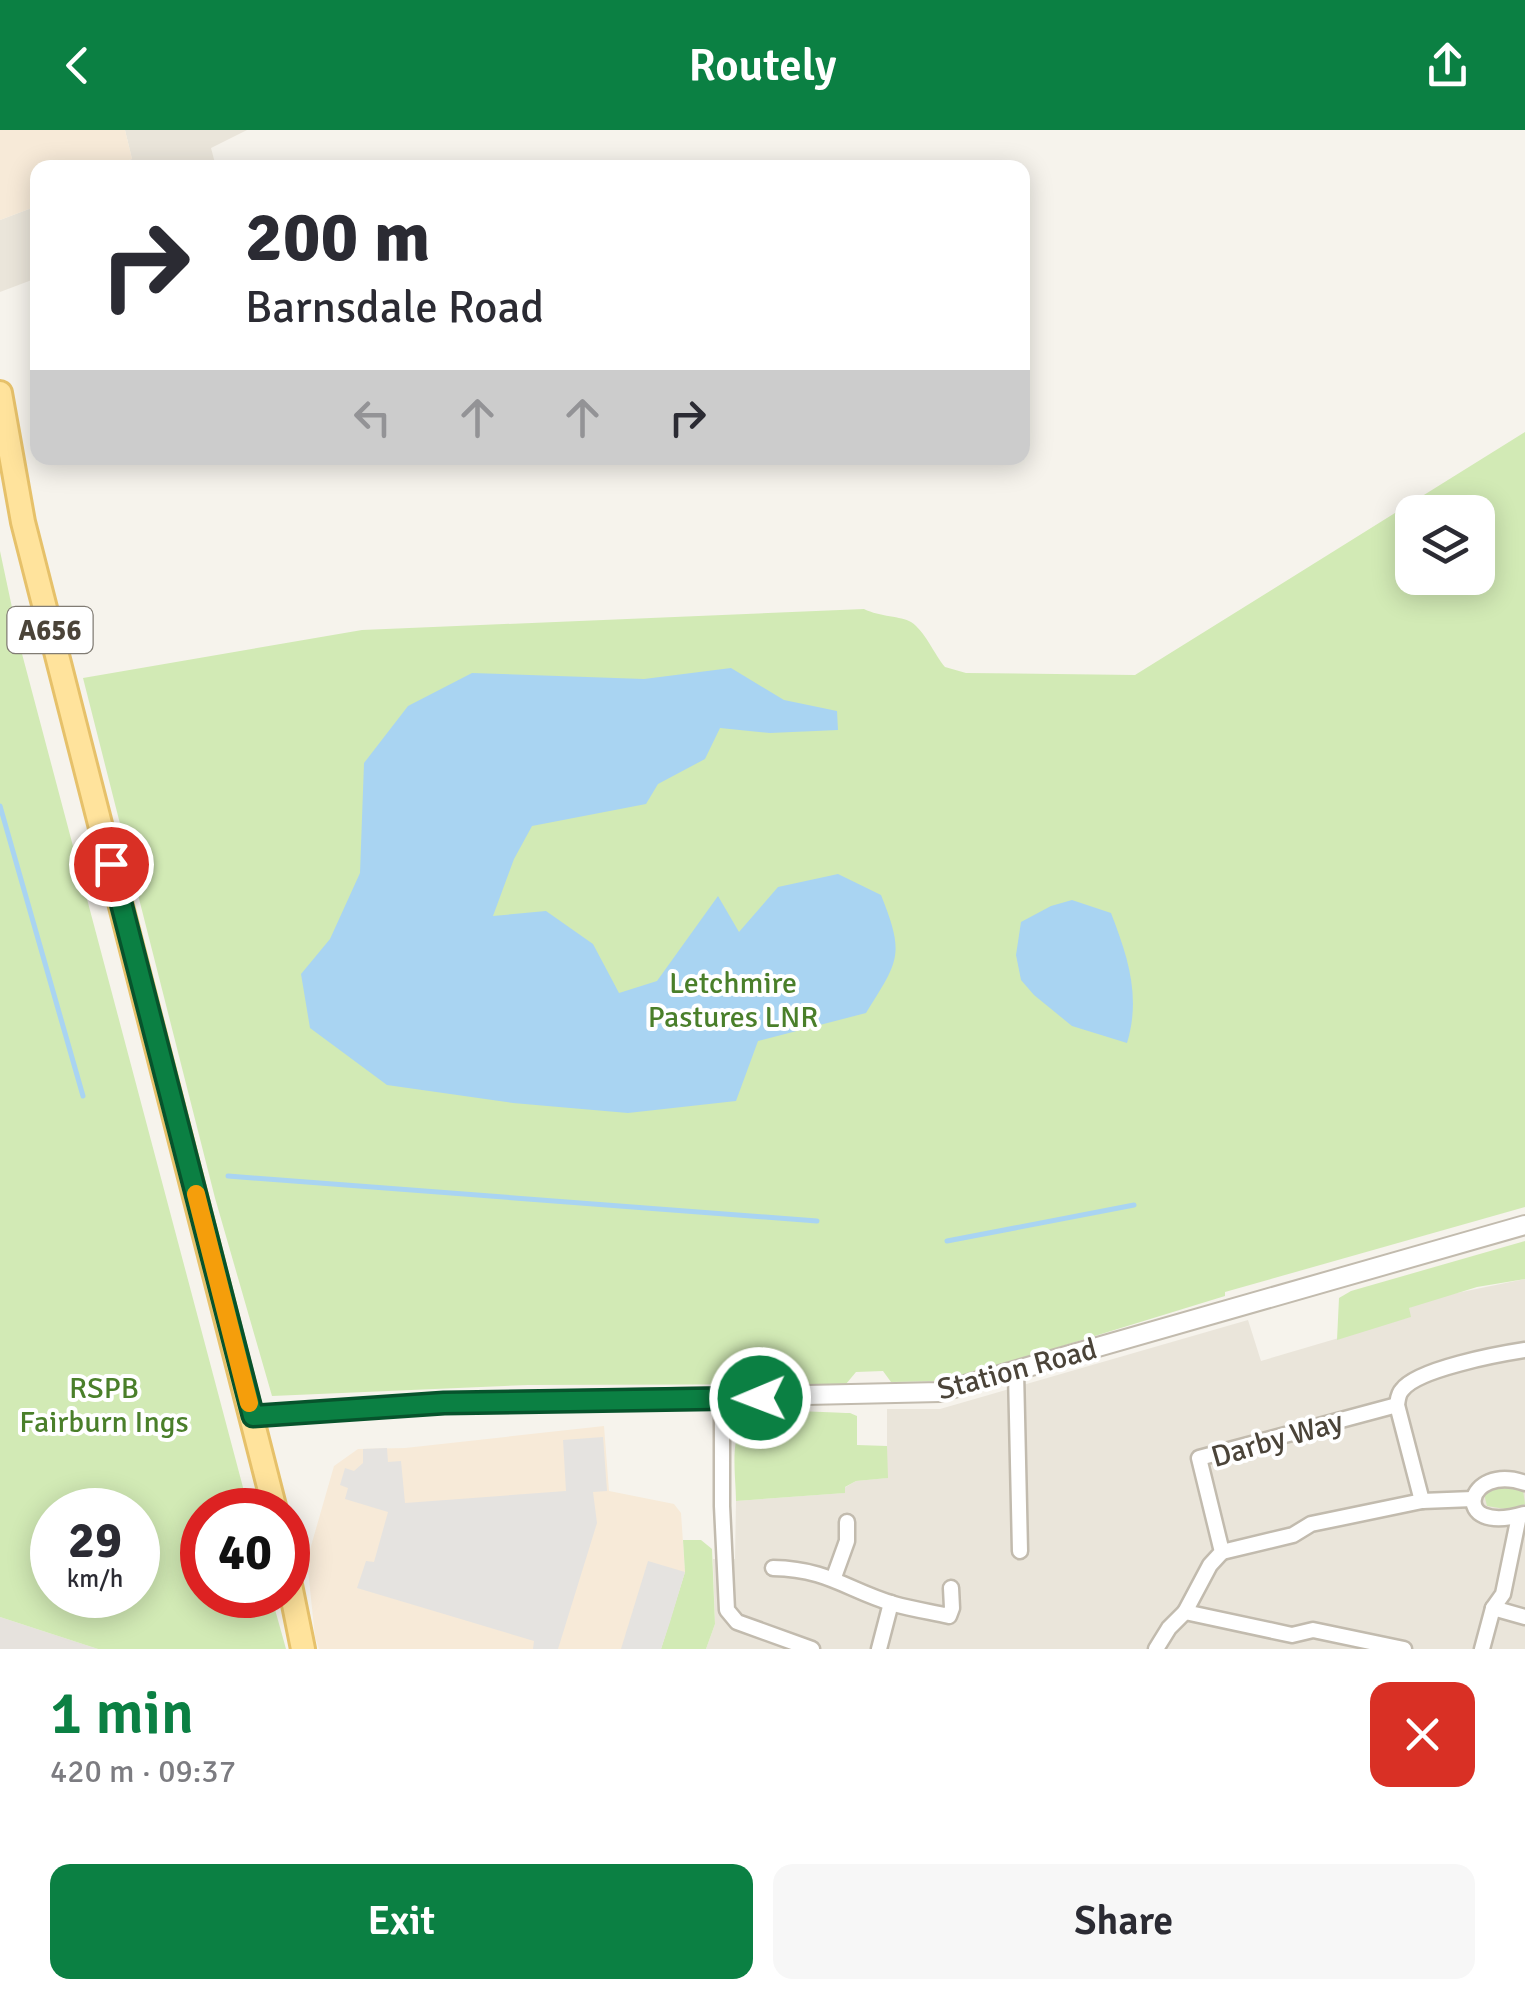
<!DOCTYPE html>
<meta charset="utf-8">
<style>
body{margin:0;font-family:Signika,sans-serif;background:#f7f7f7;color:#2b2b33;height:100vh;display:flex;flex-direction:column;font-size:38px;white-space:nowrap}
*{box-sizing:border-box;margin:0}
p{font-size:32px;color:#7c7c81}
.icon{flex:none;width:55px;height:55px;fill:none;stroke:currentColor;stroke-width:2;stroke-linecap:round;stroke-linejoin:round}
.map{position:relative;height:1519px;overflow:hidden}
.panel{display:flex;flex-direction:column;background:#fff;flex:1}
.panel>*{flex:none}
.hud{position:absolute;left:30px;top:30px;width:1000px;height:305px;border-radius:20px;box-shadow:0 5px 25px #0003;background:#fff;color:#2b2b33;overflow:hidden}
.controls{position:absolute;left:1395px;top:365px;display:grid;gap:20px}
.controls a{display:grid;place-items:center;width:100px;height:100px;border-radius:20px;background:#fff;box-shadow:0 5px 25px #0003;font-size:50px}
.speed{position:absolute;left:30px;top:1358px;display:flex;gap:20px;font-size:50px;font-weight:700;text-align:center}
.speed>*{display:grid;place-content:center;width:130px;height:130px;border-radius:50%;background:#fff;box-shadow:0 5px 25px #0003;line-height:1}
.speed small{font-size:25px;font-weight:400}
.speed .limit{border:15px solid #d22;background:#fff;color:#111}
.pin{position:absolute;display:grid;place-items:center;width:85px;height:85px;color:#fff;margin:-42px;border:5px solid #fff;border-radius:50%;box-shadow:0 2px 10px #0007}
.me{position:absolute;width:110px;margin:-55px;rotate:269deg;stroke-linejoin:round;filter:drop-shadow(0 0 8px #0008)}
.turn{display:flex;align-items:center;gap:35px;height:210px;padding:0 50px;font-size:45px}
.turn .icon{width:130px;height:130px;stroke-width:2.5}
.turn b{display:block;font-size:70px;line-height:85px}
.lanes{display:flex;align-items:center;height:95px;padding:0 50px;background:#0003;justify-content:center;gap:50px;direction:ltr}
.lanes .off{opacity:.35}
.round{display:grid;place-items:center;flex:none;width:105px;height:105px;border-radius:20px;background:#f7f7f7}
.head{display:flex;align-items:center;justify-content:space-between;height:170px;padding:0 50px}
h1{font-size:60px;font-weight:600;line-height:75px;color:#0b8043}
.primary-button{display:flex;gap:20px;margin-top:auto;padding:20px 50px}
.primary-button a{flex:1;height:115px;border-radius:20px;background:#0b8043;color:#fff;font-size:40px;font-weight:600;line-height:115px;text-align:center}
.primary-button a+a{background:#f7f7f7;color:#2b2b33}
header{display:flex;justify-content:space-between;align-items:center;height:130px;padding:0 50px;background:#0b8043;color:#fff;font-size:45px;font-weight:600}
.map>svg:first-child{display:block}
.residential{fill:#eae5da}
.commercial{fill:#f7ead8}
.industrial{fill:#e6e2dd}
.green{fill:#d2eab5;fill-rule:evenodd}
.parking{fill:#e5e3e0}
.water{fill:#a9d4f2}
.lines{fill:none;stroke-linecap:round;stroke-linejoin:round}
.stream{stroke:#a9d4f2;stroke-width:5}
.minor-casing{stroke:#c2bbae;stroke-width:19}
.tertiary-casing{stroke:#c2bbae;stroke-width:22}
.primary-casing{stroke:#e6c16a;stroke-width:28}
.minor{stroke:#fff;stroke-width:14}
.tertiary{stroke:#fff;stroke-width:18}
.primary{stroke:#ffe39c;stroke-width:22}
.route-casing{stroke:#07532c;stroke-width:25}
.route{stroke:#0b8043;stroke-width:18}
.slow{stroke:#f59e0b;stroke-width:18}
.labels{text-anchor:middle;stroke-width:8;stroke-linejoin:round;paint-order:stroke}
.shield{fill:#fff;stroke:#817c74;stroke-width:2.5}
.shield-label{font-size:28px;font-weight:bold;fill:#4b4439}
.park-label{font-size:30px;fill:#4a7f2a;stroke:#fff}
.street-label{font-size:30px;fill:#4b4439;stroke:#fff}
</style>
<header><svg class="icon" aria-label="back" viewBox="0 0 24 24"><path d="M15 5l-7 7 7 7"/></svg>Routely<svg class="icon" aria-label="share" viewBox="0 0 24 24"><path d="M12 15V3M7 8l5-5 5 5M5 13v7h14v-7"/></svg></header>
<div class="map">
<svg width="1525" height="1519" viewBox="0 0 1525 1519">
<rect width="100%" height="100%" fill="#f6f3ec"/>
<!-- residential -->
<g class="residential">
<polygon points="125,0 247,0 211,18 216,37 107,38 132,29"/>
<polygon points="37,76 37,148 0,162 0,90"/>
<polygon points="1525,1149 1525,1519 706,1519 715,1494 713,1429 735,1429 736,1371 844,1363 844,1358 856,1351 887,1348 887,1279 940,1279 1248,1190 1261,1231 1410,1187 1408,1178 1442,1166"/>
</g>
<!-- commercial -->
<g class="commercial">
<polygon points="0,0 125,0 132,29 107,37 38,38 37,76 0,90"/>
<polygon points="604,1296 609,1361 674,1374 681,1383 685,1442 661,1519 319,1519 315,1507 307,1430 334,1336 358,1319 405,1318"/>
</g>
<!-- industrial -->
<polygon class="industrial" points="0,1487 98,1519 0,1519"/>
<!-- green -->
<g class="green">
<path d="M1525 302V1077L1225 1162V1166L949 1251 891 1252 883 1241 856 1242 846 1254 528 1255 272 1266 215 1068 83 548 362 500 864 479C880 487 901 486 911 492 925 501 934 524 945 537L966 543 1135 545ZM1412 382H1478V448H1412Z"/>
<path d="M0 421 21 520 249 1380H202V1465H271L286 1519H98L0 1487ZM138 1380V1465H52V1380Z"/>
<polygon points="1525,1111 1525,1149 1477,1157 1409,1178 1411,1187 1337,1210 1339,1168 1351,1161"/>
<path d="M850 1283 857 1286V1315L887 1316 888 1348 856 1351 845 1357V1363L736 1371C736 1351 731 1319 739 1301 750 1274 823 1283 850 1283Z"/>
<polygon points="1501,1356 1523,1360 1525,1374 1511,1380 1487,1376 1484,1364"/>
<polygon points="683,1410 701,1410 712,1419 715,1494 706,1519 661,1519 685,1442"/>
</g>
<!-- parking -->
<g class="parking">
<polygon points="603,1307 607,1361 593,1362 597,1393 558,1519 533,1519 534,1511 357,1458 366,1431 374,1432 388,1382 345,1369 348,1358 340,1355 345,1338 354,1341 363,1333 363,1319 387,1318 388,1332 401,1331 405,1373 566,1361 563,1310"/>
<polygon points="648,1431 685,1442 670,1492 661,1519 621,1519"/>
</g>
<!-- water -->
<g class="water">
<path d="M731 538 784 570 837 581 838 600 770 603 720 598 705 629 658 654 646 674 532 696 514 729 493 786 546 781 593 814 619 863 657 851 718 766 739 802 778 757 838 744 881 765C905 825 899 830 866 883L758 911 736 971 628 983 513 973 387 955 310 898 301 844 330 809 360 743 364 633 408 576 472 543 644 549Z"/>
<path d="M1072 770 1111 783C1128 827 1141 867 1127 913L1072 896 1034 865 1021 850 1016 825 1021 792 1051 776Z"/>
</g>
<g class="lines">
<!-- stream -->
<g class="stream">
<polyline points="0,676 83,966"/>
<polyline points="228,1046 817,1091"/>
<polyline points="947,1111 1134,1075"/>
</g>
<defs>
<g id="minor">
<polyline points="1016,1242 1020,1421"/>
<polyline points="722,1268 722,1376 727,1480 737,1492 812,1519"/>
<path d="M1422 1371 1397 1275C1398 1269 1398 1264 1402 1260 1417 1239 1499 1224 1525 1220"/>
<path d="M1524 1384C1448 1406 1466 1332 1525 1353"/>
<polyline points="1222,1422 1293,1405 1311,1394 1422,1371 1473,1369"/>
<path d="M773 1438C828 1439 847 1460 894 1474 912 1479 931 1482 949 1486L952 1478 951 1458"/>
<polyline points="834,1447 847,1411 847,1392"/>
<polyline points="1493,1478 1525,1487"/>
<polyline points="1185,1482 1210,1435 1222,1422 1199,1328 1397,1275"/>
<polyline points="879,1519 891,1473"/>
<polyline points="1156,1519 1169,1498 1185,1482 1292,1505 1313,1500 1404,1519"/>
<polyline points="1482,1519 1493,1478 1503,1464 1519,1386"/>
</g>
<polyline id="tertiary" points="253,1287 444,1273 940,1262 1525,1095"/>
<g id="primary">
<polyline points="0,263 23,392 275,1380"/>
<polyline points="288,1445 303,1519"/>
</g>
</defs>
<!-- minor casing -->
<use href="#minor" class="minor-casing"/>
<!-- tertiary casing -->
<use href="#tertiary" class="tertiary-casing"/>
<!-- primary casing -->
<use href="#primary" class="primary-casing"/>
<!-- minor -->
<use href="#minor" class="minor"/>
<!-- tertiary -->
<use href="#tertiary" class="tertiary"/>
<!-- primary -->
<use href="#primary" class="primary"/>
</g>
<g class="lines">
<defs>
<polyline id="route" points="111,734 253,1286 444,1273 760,1268"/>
</defs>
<!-- route casing -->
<use href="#route" class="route-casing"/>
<!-- route -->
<use href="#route" class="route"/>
<!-- slow -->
<polyline class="slow" points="196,1064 249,1273"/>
</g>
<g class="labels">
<!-- shield labels -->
<rect class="shield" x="7.5" y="477" width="85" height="46" rx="8"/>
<g class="shield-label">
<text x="50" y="510">A656</text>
</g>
<!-- park labels -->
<g class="park-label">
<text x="733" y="863">Letchmire<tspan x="733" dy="34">Pastures LNR</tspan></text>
<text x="104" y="1268">RSPB<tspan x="104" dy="34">Fairburn Ings</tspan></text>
</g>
<!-- street labels -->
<g class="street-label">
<text transform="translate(1017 1239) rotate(-15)" y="10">Station Road</text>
<text transform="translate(1277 1309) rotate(-16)" y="10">Darby Way</text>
</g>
</g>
</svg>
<div class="controls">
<a><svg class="icon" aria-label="layers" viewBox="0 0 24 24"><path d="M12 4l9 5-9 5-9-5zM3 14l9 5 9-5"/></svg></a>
</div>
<div class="speed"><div>29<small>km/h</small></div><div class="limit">40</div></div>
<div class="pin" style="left:111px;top:734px;background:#d93025"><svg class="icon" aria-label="arrive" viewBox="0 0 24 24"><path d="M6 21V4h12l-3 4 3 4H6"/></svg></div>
<svg class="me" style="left:760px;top:1268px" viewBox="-20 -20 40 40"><circle r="17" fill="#0b8043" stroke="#fff" stroke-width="3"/><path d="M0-11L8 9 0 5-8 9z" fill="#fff"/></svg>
<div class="hud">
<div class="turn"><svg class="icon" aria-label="right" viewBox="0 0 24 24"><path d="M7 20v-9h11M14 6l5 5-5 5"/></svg><div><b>200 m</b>Barnsdale Road</div></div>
<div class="lanes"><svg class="icon off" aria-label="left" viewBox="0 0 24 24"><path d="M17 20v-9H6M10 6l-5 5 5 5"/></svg><svg class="icon off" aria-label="ahead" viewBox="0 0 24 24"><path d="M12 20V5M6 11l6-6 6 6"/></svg><svg class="icon off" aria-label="ahead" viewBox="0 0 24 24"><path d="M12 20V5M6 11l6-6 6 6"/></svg><svg class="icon" aria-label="right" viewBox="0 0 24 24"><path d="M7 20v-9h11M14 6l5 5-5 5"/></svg></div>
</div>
</div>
<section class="panel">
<div class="head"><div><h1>1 min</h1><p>420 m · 09:37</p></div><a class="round" style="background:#d93025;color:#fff"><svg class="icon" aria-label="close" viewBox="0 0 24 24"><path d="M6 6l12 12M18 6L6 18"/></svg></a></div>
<div class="primary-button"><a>Exit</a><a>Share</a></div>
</section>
